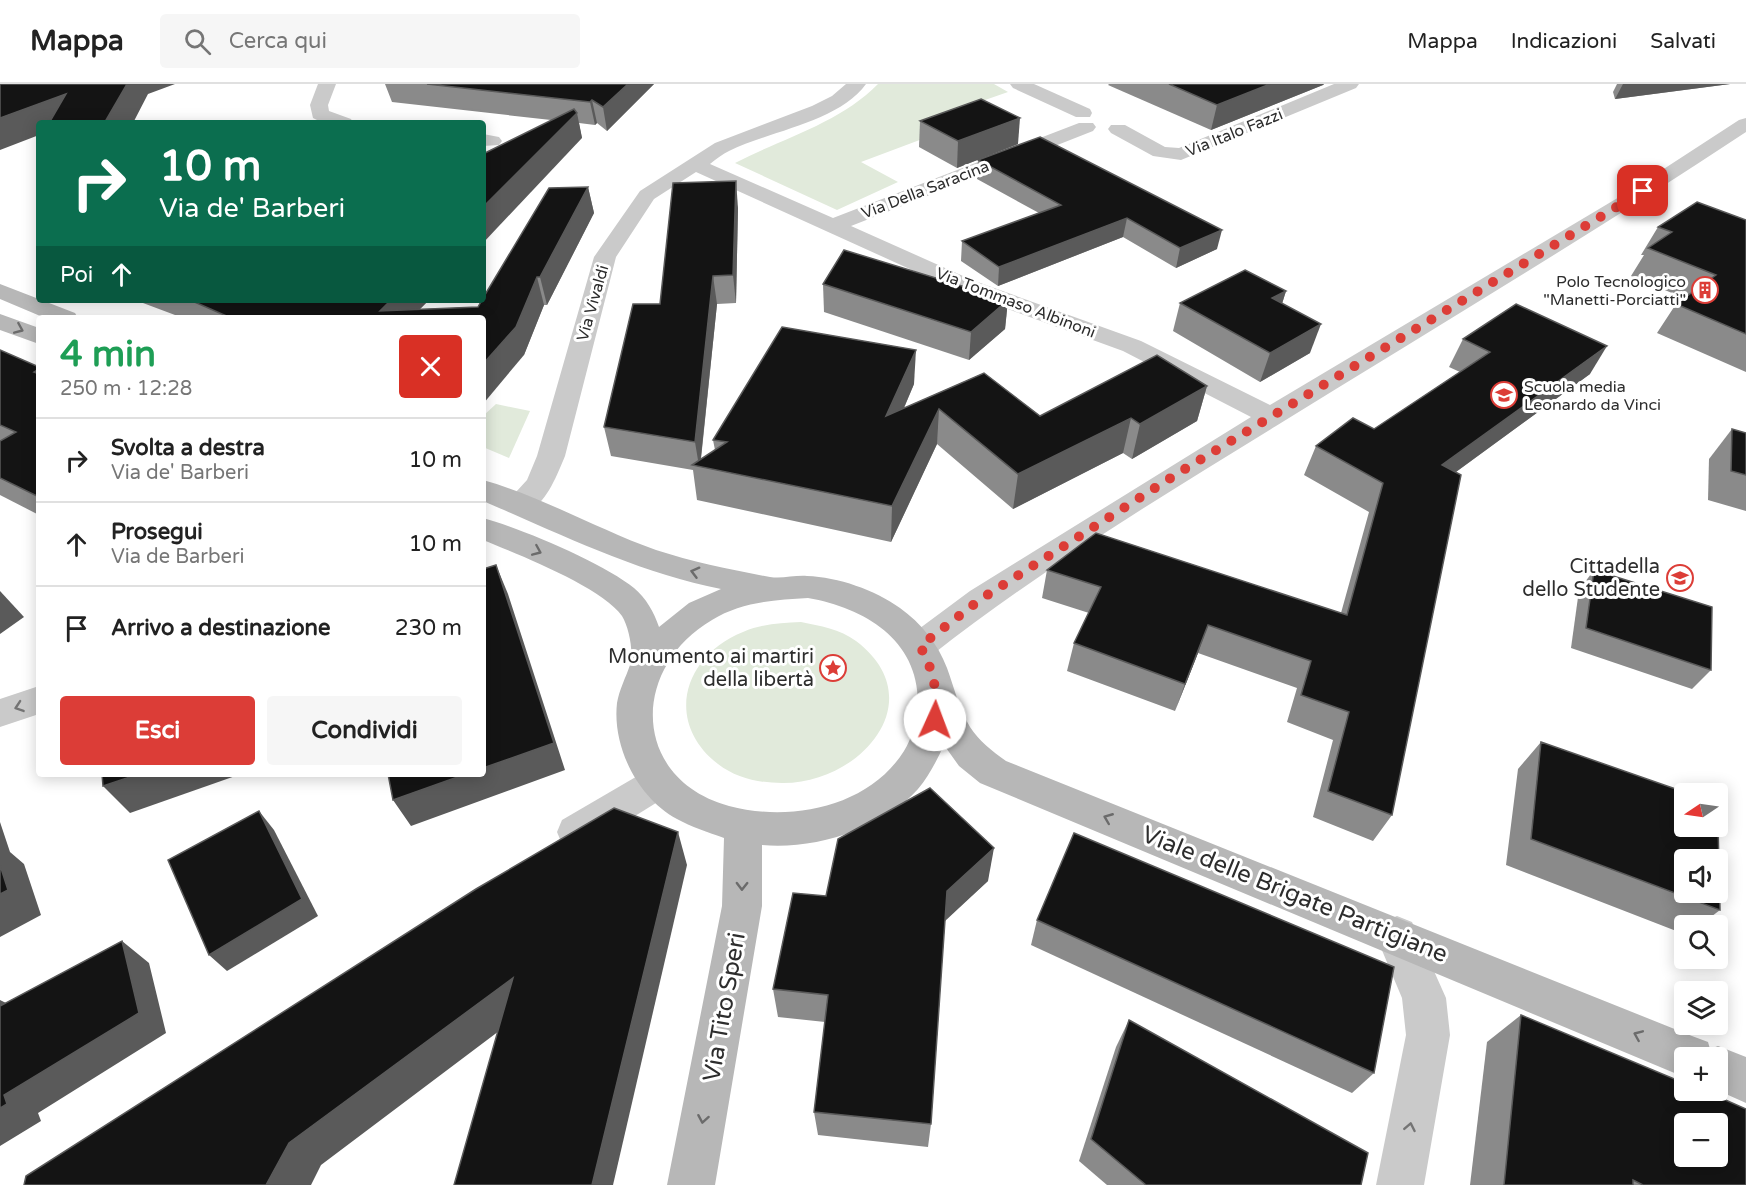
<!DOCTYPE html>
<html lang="it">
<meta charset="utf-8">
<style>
body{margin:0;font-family:"Varela Round",sans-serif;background:#f6f6f6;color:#222;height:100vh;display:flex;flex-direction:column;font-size:22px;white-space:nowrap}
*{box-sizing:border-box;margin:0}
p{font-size:20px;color:#767676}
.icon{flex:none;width:33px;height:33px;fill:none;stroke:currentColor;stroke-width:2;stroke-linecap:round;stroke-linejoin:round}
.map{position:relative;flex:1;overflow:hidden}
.details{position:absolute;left:36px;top:231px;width:450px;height:462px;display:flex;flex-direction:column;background:#fff;border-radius:6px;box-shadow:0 3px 15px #0003}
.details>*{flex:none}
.hud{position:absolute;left:36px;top:36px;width:450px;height:183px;border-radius:6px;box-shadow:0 3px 15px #0003;background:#0b6e4f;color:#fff;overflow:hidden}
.needle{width:39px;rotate:257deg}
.tools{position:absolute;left:1674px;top:699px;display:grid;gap:12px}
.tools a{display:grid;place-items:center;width:54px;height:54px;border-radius:6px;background:#fff;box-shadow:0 3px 15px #0003;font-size:30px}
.pin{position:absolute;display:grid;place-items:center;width:51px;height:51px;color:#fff;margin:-26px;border-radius:12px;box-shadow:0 3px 9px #0006}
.me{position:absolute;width:66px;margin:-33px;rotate:2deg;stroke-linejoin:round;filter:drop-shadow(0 0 4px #0008)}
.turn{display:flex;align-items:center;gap:21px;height:126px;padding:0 24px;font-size:27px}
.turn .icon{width:78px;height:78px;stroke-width:2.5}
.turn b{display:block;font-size:42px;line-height:51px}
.then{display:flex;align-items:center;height:57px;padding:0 24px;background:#0003;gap:12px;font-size:22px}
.round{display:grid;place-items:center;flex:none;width:63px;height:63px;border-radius:6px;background:#f6f6f6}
.head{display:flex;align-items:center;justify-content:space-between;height:102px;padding:0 24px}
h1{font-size:36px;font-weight:700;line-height:45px;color:#1e9e55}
.action{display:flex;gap:12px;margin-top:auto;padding:12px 24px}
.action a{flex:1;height:69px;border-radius:6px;background:#dc3d37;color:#fff;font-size:24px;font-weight:700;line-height:69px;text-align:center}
.action a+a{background:#f6f6f6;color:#222}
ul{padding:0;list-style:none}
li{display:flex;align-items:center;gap:18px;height:84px;padding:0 24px;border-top:2px solid #e0e0e0}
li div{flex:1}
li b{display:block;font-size:22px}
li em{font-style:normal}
header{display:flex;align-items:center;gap:36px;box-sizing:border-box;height:84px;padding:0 30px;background:#fff;border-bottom:2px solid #e0e0e0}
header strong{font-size:28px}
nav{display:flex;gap:33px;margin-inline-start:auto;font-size:21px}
.search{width:420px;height:54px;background:#f6f6f6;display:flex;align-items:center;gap:15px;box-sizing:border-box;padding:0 21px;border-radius:6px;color:#767676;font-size:22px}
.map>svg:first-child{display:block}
.green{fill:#e1eadb}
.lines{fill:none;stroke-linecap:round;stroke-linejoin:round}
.minor{fill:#cacaca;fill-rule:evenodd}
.secondary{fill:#b7b7b7;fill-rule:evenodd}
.wall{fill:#8a8a8a}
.shaded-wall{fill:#5a5a5a}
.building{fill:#141414;stroke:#5a5a5a;stroke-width:1.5;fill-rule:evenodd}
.oneway{stroke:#6b6b6b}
.oneway2{stroke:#747474}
.route{stroke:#dc3d37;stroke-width:10;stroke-dasharray:0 18}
.labels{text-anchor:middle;stroke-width:6;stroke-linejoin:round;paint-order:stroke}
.far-street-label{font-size:16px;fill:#2d2d2d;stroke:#fff}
.far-poi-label{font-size:16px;fill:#2d2d2d;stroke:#fff;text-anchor:end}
.poi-label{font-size:20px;fill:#2d2d2d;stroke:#fff;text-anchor:end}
.near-street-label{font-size:24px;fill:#2d2d2d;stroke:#fff}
</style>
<header>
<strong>Mappa</strong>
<div class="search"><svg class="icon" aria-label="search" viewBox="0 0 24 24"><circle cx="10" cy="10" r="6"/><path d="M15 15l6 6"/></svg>Cerca qui</div>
<nav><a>Mappa</a><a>Indicazioni</a><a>Salvati</a></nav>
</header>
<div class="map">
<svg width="1746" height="1101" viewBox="0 0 1746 1101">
<rect width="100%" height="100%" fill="#fff"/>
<!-- green -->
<g class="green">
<path d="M878 0H994L1008 8 965 23 981 33 861 78 898 98 837 126 735 79C783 54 840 39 878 0Z"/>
<polygon points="496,320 530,327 509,374 483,363 483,332"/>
<path d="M801 538C820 542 840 545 856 557 934 616 860 700 782 699 759 699 736 694 718 680 664 638 683 572 743 548 762 540 780 539 801 538Z"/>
</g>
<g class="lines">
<!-- minor -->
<g class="minor">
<polygon points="318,0 336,0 328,21 329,27 351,35 353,39 323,39 313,34 310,21"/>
<path d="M846 0H866C839 38 769 47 729 67 723 70 716 75 710 80L833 134 1079 39H1093L1096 43 1093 47 851 142 972 196 1141 257 1270 321 1636 103 1739 36 1746 34V48C1592 150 1433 245 1276 342 1159 414 1040 486 932 571L920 575 908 571 903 562 908 553 970 507 1251 333 1123 267 956 206 696 88 654 115 616 173 565 372C555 396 540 437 509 428L504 421 527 396 537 372 594 173 640 107 715 59 812 22 832 12Z"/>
<polygon points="1010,0 1034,0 1090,25 1092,29 1090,33 1076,33 1013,4"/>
<polygon points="1334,0 1359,0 1356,4 1181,76 1153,72 1111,49 1108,45 1111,41 1125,41 1165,63 1179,64"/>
<polygon points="483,50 499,53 502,57 499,61 483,62"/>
<polygon points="39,602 39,630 0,643 0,615"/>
<polygon points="659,682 672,687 678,698 672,709 590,760 576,765 562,760 557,748 562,736 646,687"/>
<polygon points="1397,832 1412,838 1446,914 1450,951 1424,1101 1376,1101 1406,951 1402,914 1376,852 1382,838"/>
</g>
<!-- secondary -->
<g class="secondary">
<polygon points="0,200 75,229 78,234 45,234 0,215"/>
<polygon points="0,230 39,244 39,260 0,246"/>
<path d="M483 396C543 413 597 445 656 466 693 478 732 486 770 493 782 495 795 491 807 492 838 493 875 506 900 524 921 539 938 560 947 584 954 603 959 625 970 643 979 657 992 667 1006 677L1692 952 1708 958 1710 965 1718 962 1746 973V1019L1717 1006 1718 974H1684V993L980 699 959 682 944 661C937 676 929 692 918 705 883 745 815 766 762 761V822L715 1101H667L722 822 724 754C708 748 691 743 677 735 638 714 612 663 617 619 619 606 626 593 630 581 634 569 629 543 622 532 602 503 517 470 483 456V434C521 444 605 480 634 504 646 514 654 528 659 543L689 519 721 505C638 489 560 450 483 417ZM808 514C865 524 919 556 918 620 917 636 912 654 904 667 868 724 789 738 729 722 631 695 630 584 712 536 741 518 774 516 808 514Z"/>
</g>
</g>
<!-- wall -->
<g class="wall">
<polygon points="385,0 654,0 607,47 597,39 595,41 579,39 582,54 551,36 392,18"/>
<polygon points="1109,0 1324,0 1323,1 1211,46 1108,1"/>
<polygon points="1617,0 1730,0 1615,15 1613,8"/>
<polygon points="920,37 1018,60 957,84 919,63"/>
<polygon points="978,76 1217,165 1176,184 1123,153 998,202 961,177 962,157 1039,129 977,95"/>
<polygon points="588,103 594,129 547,221 544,221 524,271 483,234 183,234 135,216 429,216 420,225 478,223"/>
<polygon points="738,124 736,219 717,220 701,375 715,366 713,356 914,300 904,324 984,289 1040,332 1207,302 1197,337 1132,375 1123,369 1013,425 937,360 891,458 697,416 693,386 611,372 604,343 660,220"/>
<polygon points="1746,136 1746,288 1657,249 1676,220 1684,214 1631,192 1644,171 1641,171 1658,143"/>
<polygon points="823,200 1008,216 1005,245 969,276 824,228"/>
<polygon points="1286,207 1282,220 1310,269 1260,298 1173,247 1180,219"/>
<polygon points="1463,255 1590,290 1456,388 1392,731 1373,757 1313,733 1333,656 1287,638 1297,604 1198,569 1175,627 1067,587 1074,559 1089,529 1042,514 1047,486 1341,529 1369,428 1304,391 1316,362 1374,345 1460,288 1449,283"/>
<polygon points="0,266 39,283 39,431 0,411"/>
<polygon points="1732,345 1746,349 1746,427 1708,416 1709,375"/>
<polygon points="1594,486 1711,586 1692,605 1571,564 1579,506"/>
<polygon points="1541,658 1720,826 1699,842 1684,842 1684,850 1506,781 1518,685"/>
<polygon points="988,797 945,836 931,1040 928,1063 818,1051 814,1028 825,938 778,933 773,905 826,812"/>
<polygon points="1037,836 1374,989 1352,1009 1031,861"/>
<polygon points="1521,931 1746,1101 1470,1101 1487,958"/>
<polygon points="1129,936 1361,1101 1107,1101 1079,1077 1116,963"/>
</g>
<!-- shaded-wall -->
<g class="shaded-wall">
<polygon points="127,0 175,0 148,10 133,39 94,39"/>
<polygon points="628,0 654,0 607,47 603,23"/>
<polygon points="1270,0 1324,0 1323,1 1211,46 1217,21"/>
<polygon points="1623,0 1730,0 1615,15"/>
<polygon points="66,10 72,39 39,39 39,51 0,66 0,34"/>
<polygon points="592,16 597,39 595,41 590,18"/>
<polygon points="577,29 582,54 483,159 483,123"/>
<polygon points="1020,34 1018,60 957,84 958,57"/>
<polygon points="736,97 738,124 736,219 733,191"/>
<polygon points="588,103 594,129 547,221 540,193"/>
<polygon points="1127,134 1123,153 998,202 999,183"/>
<polygon points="1222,146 1217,165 1176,184 1180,164"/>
<polygon points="713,192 717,220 700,382 699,382 695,358"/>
<polygon points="537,193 544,221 524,271 483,320 483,280"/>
<polygon points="1286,207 1277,235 1272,214"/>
<polygon points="391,216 429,216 411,234 380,227"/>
<polygon points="1008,216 1005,245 969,276 971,248"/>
<polygon points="1321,240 1310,269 1260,298 1270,269"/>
<polygon points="1607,262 1590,290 1427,409 1442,381"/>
<polygon points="916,266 914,300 885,368 886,332"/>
<polygon points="1207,302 1197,337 1132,375 1140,340"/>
<polygon points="939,325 937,360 891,458 892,422"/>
<polygon points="1131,334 1123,369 1013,425 1018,390"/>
<polygon points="496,481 508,510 565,686 411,742 393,716 466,690 483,690"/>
<polygon points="0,507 24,533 0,550"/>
<polygon points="1208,541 1198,569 1175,627 1185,600"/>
<polygon points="139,690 241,690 130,729 103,702"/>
<polygon points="259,727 274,746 318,832 227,887 209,871"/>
<polygon points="0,738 10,768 24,780 41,831 0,853"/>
<polygon points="678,748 687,781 613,1101 592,1101"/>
<polygon points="994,764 988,797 944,838 947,807"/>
<polygon points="122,857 149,879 166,949 38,1029 41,1037 0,1062 0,1024 4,1011"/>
<polygon points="513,894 531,923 321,1081 311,1101 266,1101 289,1059"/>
<polygon points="0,916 6,919 0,943"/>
</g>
<!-- building -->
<g class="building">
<polygon points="0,0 127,0 105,38 94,39 49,39 66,10 0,34"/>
<polygon points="427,0 628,0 603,23 592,16 590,18"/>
<polygon points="1169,0 1270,0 1217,21"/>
<polygon points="981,15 1020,34 958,57 920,37"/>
<polygon points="574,25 577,29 483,123 483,70"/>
<polygon points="1040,53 1222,146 1180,164 1127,134 999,183 962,157 1061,121 978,76"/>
<polygon points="736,97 733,191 713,192 695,358 604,343 633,220 660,220 673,99"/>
<polygon points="588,103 540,193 537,193 516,243 483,280 483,234 231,234 190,216 391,216 380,227 478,223 482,216 483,216 483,214 549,104"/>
<polygon points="1697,118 1746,136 1746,250 1676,220 1716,191 1648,164 1672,148 1658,143"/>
<polygon points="844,166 1008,216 971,248 823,200"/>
<polygon points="1245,186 1286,207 1272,214 1321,240 1270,269 1180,219"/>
<polygon points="1516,220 1607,262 1442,381 1461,391 1392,731 1328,707 1349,628 1301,611 1311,577 1208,541 1185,600 1074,559 1101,503 1047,486 1096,449 1347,531 1383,399 1316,362 1353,334 1374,345 1490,268 1463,255"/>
<polygon points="782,243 916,266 886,332 984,289 1040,332 1157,271 1207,302 1140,340 1131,334 1018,390 939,325 892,422 692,381 727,358 713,356"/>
<polygon points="0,266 39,283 39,285 34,288 39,290 39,413 0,394 0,357 16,348 0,341"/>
<polygon points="1732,345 1746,349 1746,391 1731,387"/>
<polygon points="496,481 554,659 483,684 483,485"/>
<polygon points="1594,486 1712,523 1711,586 1586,544"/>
<path d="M1541 658 1690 710H1684V742H1718V740L1720 826 1531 755ZM1684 776H1718V808H1684Z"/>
<polygon points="102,690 139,690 103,702"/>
<polygon points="388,690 466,690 393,716"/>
<polygon points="930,704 994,764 947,807 931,1040 814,1028 828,911 773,905 793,809 826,812 838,755"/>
<polygon points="614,724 678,748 592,1101 454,1101 513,894 289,1059 266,1101 24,1101 26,1092 476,805"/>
<polygon points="259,727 302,815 209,871 168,776"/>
<polygon points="1074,749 1394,883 1374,989 1037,836"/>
<polygon points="0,781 8,806 0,810"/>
<polygon points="122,857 139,929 4,1011 7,1020 0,1024 0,922"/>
<path d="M1521 931 1684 999V1006H1703L1746 1025V1101H1643L1633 1096V1101H1504ZM1684 1040H1718V1072H1684Z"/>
<polygon points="1129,936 1368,1069 1361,1101 1146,1101 1091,1055"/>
</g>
<!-- one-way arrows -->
<defs><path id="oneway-chevron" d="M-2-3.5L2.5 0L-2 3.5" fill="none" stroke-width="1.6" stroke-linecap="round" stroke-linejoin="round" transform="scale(1.5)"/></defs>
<g class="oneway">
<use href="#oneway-chevron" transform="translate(19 245) rotate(23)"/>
<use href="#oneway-chevron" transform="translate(537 467) rotate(23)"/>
<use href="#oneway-chevron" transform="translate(695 488) rotate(-165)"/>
<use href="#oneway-chevron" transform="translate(1108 734) rotate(-158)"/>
<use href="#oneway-chevron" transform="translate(742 802) rotate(91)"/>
<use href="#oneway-chevron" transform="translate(1638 951) rotate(-157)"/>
<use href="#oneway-chevron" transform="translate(703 1035) rotate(100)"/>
</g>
<g class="oneway2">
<use href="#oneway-chevron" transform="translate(19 623) rotate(161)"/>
<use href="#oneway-chevron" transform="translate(1410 1043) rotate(-79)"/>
</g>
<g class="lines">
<!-- route -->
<path class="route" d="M935 636C937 605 935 590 920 562L981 515 1180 388 1643 107"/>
</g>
<!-- icons -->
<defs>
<symbol id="building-ring" viewBox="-11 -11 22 22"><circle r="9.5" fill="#fff" stroke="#dc3d37" stroke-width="1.5"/><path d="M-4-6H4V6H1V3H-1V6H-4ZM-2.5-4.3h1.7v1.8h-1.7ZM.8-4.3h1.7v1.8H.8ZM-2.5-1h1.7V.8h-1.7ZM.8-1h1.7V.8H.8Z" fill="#dc3d37"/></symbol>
<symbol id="school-ring" viewBox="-11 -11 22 22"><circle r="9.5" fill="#fff" stroke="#dc3d37" stroke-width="1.5"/><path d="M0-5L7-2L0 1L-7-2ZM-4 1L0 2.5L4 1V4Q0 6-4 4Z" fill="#dc3d37"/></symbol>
<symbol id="sight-ring" viewBox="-11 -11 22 22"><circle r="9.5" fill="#fff" stroke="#dc3d37" stroke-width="1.5"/><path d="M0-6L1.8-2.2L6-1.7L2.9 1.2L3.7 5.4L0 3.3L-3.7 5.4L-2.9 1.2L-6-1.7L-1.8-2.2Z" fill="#dc3d37"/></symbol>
</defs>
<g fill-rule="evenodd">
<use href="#building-ring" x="1690" y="191" width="30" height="30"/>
<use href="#school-ring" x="1489" y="296" width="30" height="30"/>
<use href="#school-ring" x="1665" y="479" width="30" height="30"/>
<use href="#sight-ring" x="818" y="569" width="30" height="30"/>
</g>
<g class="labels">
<!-- far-street labels -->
<g class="far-street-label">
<text transform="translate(1234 48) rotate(-22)" y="6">Via Italo Fazzi</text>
<text transform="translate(925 105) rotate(-21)" y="6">Via Della Saracina</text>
<text transform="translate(1016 218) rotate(21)" y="6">Via Tommaso Albinoni</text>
<text transform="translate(592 219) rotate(-74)" y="6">Via Vivaldi</text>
</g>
<!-- far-poi labels -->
<g class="far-poi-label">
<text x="1686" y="203">Polo Tecnologico<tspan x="1686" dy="18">"Manetti-Porciatti"</tspan></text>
<text x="1524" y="308" text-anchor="start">Scuola media<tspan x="1524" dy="18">Leonardo da Vinci</tspan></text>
</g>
<!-- poi labels -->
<g class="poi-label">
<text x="1660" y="489">Cittadella<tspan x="1660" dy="23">dello Studente</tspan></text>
<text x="814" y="579">Monumento ai martiri<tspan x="814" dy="23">della libertà</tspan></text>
</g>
<!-- near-street labels -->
<g class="near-street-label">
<text transform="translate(1295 810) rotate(22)" y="8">Viale delle Brigate Partigiane</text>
<text transform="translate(724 923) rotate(-80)" y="8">Via Tito Speri</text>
</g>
</g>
</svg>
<div class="tools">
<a><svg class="needle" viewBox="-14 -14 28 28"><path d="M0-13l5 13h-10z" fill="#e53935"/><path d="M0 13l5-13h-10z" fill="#767676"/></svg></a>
<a><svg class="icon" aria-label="sound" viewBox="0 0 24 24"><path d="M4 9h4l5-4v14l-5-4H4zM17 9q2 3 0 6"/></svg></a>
<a><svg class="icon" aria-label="search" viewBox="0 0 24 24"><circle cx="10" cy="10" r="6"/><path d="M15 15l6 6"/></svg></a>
<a><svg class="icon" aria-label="layers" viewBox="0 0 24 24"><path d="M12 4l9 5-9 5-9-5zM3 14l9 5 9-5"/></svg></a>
<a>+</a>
<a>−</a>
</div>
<div class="pin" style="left:1643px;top:107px;background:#d93025"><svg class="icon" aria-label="arrive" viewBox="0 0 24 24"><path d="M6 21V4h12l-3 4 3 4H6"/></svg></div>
<svg class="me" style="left:935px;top:636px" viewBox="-20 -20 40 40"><circle r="19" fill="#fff"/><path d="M0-13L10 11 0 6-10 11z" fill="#dc3d37"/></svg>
<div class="hud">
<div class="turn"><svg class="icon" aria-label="right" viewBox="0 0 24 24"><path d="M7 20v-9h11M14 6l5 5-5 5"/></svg><div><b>10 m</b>Via de' Barberi</div></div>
<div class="then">Poi<svg class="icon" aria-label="ahead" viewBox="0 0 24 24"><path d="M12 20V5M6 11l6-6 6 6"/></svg></div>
</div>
<section class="details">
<div class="head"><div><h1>4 min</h1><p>250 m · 12:28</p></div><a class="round" style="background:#d93025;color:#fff"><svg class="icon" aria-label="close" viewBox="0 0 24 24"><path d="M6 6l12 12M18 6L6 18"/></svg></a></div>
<ul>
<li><svg class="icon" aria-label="right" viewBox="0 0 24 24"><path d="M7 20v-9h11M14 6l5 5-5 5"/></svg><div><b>Svolta a destra</b><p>Via de' Barberi</p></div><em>10 m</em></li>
<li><svg class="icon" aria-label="ahead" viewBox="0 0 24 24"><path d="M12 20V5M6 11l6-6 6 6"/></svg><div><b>Prosegui</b><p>Via de Barberi</p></div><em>10 m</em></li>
<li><svg class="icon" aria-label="arrive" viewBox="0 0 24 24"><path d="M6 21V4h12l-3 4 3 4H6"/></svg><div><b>Arrivo a destinazione</b></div><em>230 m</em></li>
</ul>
<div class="action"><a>Esci</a><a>Condividi</a></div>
</section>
</div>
